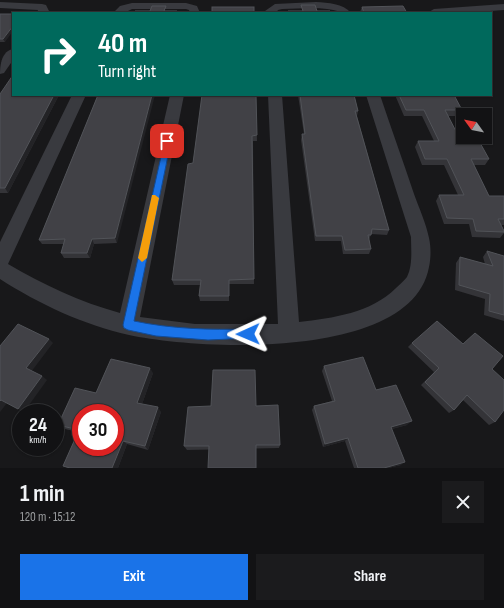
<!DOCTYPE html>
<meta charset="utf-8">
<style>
body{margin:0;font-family:"Sofia Sans Condensed",sans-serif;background:#1b1b1d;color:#f1f3f6;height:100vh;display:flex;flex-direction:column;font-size:15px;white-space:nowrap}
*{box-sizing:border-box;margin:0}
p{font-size:13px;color:#9c9ea0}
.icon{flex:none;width:22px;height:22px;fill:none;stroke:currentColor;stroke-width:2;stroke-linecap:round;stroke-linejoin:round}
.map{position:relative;height:468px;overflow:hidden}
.panel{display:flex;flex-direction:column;background:#121214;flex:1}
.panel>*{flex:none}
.banner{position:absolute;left:12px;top:12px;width:480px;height:84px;border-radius:0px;box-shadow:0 1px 3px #0004,0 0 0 1px #313234;background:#00695c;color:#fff;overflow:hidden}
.needle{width:26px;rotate:303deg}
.fabs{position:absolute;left:456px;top:108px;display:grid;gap:8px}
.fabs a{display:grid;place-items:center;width:36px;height:36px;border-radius:0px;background:#121214;box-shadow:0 1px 3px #0004,0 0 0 1px #313234;font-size:20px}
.speed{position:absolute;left:12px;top:404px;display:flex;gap:8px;font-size:20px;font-weight:700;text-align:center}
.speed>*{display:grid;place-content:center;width:52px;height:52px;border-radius:50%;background:#121214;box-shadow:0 1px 3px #0004,0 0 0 1px #313234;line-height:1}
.speed small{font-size:10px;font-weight:400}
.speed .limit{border:6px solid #d22;background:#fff;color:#111}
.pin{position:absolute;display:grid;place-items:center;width:34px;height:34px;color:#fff;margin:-17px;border-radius:8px;box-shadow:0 2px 6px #0006}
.me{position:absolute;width:44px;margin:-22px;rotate:269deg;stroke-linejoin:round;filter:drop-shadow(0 0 3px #0008)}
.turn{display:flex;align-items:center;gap:14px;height:84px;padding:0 20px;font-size:18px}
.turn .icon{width:52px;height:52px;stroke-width:2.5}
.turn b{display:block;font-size:28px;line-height:34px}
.round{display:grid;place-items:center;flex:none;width:42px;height:42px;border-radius:0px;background:#1b1b1d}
.headline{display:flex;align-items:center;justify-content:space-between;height:68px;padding:0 20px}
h1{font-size:24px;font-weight:700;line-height:30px}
.button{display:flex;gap:8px;margin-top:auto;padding:8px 20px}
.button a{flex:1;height:46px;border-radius:0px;background:#1a73e8;color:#fff;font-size:16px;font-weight:700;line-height:46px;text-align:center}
.button a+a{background:#1b1b1d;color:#f1f3f6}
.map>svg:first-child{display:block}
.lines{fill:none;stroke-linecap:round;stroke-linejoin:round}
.minor{fill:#393a3f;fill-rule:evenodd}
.wall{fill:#343438}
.shaded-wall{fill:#232326}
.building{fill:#414146;stroke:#515358;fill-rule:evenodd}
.route{fill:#1a73e8;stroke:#114b97}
.slow{fill:#f59e0b}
</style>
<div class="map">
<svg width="504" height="468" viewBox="0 0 504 468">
<rect width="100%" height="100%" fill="#18181a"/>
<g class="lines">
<!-- minor -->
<g class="minor">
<polygon points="0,2 42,4 46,5 49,11 48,13 37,13 38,10 0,8"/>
<path d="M316 2C328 3 343 3 351 13 342 13 336 10 327 9 312 7 297 9 282 9L278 10 276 13H266L265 11 275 4Z"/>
<polygon points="132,3 186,3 197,6 200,13 190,13 189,10 186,9 132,9 124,13 113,13 120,6"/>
<polygon points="504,4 504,10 462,13 429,12 434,9"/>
<path d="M13 49V60L4 73 0 74C0 64 2 51 13 49Z"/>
<path d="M72 95H86L8 264C44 285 80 302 120 313L170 95H184L140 317 195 324H278L268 95H282L299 322C333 318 371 313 396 288 400 284 404 281 407 277 413 265 411 249 411 237L366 95H380C391 128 403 161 414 194 419 208 426 223 429 238 431 247 431 258 429 267 412 361 198 350 129 335 84 325 39 304 0 279V242Z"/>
</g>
</g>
<!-- wall -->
<g class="wall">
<polygon points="362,7 407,13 361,13 360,12"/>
<polygon points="0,14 5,42 0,42"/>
<polygon points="0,94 13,95 59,95 8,193 0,193"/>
<polygon points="98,95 117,243 94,244 90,258 64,258 61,253 64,244 42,244 39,240"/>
<polygon points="256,95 257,141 253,141 254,284 229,284 229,301 200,301 199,296 200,285 174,285 172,280 193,163"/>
<polygon points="298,95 354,95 358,111 357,116 389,230 387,235 371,234 369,240 371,249 369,254 343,254 341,241 315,241 301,140 302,134 304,134"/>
<polygon points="395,95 454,95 462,110 459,116 448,116 461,141 489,159 485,165 474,165 489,196 504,196 504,225 501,225 504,231 504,233 500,238 472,237 469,224 444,224 436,201 439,195 458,195 444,165 422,165 415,147 418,141 434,141 422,116 404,116"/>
<polygon points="487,251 504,256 504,321 484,315 485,299 455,290 456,263 460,257 485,264 483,257"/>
<polygon points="412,343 492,369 495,422 489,425 463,400 454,410 449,413 421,385 434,372 408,347"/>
<polygon points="324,366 376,390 407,425 392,429 401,465 388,468 354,468 345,441 323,447 312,410 314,406 332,401 322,371"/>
<polygon points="153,373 142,404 161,412 148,450 127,444 118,468 68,468 63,466 78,432 65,429 58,425 96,393"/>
<polygon points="211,406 256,406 280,445 279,448 187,450 184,446"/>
</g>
<!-- shaded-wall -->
<g class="shaded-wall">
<polygon points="13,26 13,31 5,42 3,39"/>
<polygon points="54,95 59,95 8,193 5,188"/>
<polygon points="152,95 155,95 117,243 115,238"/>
<polygon points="92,239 94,244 90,258 87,253"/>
<polygon points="49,339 53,343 31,372 26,368"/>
<polygon points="150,368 153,373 141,407 137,403"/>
<polygon points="42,376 47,380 24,412 18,409"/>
<polygon points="1,400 7,403 0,412 0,401"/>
<polygon points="158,407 161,412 148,450 145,446"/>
<polygon points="412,421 407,425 387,430 391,427"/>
<polygon points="348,438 345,441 323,447 325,444"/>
<polygon points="123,441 127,444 118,468 112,468"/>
<polygon points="405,462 401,465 388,468 384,468"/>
</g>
<!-- building -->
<g class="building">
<polygon points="301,5 315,5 317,11 330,11 330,13 288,13 288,11 303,11"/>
<polygon points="152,6 166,6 164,11 177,11 177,13 135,13 135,11 150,11"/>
<polygon points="403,6 407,13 364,13 362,7"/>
<rect x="212" y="7" width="42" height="6"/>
<polygon points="0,14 13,14 13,26 3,39 0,39"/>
<polygon points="13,75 13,95 54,95 5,188 0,188 0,94"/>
<polygon points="98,95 152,95 115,238 92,239 87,253 61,253 65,239 39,240"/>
<polygon points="202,95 256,95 257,135 252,136 254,279 229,280 229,296 199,296 201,280 172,280 188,164 193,163"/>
<polygon points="300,95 354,95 358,111 355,111 389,230 372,229 371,235 368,235 371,249 345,250 342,236 316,236 302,134 305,134"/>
<polygon points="399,95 454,95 462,110 445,110 461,141 479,141 489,159 471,159 489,196 504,196 504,219 498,219 504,231 504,232 476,231 473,219 447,218 439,195 464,195 447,159 425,159 418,141 439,141 424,110 406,110"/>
<polygon points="487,251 504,256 504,315 489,311 490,294 459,285 460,257 493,266"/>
<polygon points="437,321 463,344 475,333 503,356 492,369 504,380 504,410 495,422 467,395 454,410 425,382 439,368 412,343"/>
<polygon points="18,324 49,339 26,368 42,376 18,409 1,400 0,401 0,346"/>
<polygon points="363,357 376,390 396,385 412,421 391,427 405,462 384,468 358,468 348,438 325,444 314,406 335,401 324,366"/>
<path d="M111 359 150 368 137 403 158 407 145 446 123 441 112 468H70L63 466 79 430 58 425 75 388 96 393ZM81 413H115V447H81Z"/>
<polygon points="213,370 255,370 256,406 278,405 280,445 256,445 256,468 208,468 209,446 184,446 188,407 211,406"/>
</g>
<!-- route -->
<path class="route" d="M165 139 171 141 134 321C172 329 210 330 248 329L252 330 254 334 252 338 208 340 156 336 128 330 124 328 123 325Z"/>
<!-- slow -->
<polygon class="slow" points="152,195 155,195 159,198 147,258 142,262 138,258"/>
</svg>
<div class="fabs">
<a><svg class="needle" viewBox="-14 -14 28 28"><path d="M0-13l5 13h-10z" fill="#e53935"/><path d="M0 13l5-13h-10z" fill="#9c9ea0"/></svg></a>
</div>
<div class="speed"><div>24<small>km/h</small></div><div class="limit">30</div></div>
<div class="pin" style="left:167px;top:141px;background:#d93025"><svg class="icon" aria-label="arrive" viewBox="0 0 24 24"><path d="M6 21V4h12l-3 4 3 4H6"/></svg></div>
<svg class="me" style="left:248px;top:334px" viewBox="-20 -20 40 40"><path d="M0-17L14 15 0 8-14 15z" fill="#1a73e8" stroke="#fff" stroke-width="4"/></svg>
<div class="banner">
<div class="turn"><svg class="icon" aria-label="right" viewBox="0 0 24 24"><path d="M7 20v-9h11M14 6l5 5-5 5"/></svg><div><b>40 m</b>Turn right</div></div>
</div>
</div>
<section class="panel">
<div class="headline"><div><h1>1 min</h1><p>120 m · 15:12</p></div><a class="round"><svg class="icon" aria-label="close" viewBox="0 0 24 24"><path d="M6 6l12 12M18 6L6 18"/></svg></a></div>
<div class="button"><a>Exit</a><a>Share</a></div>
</section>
